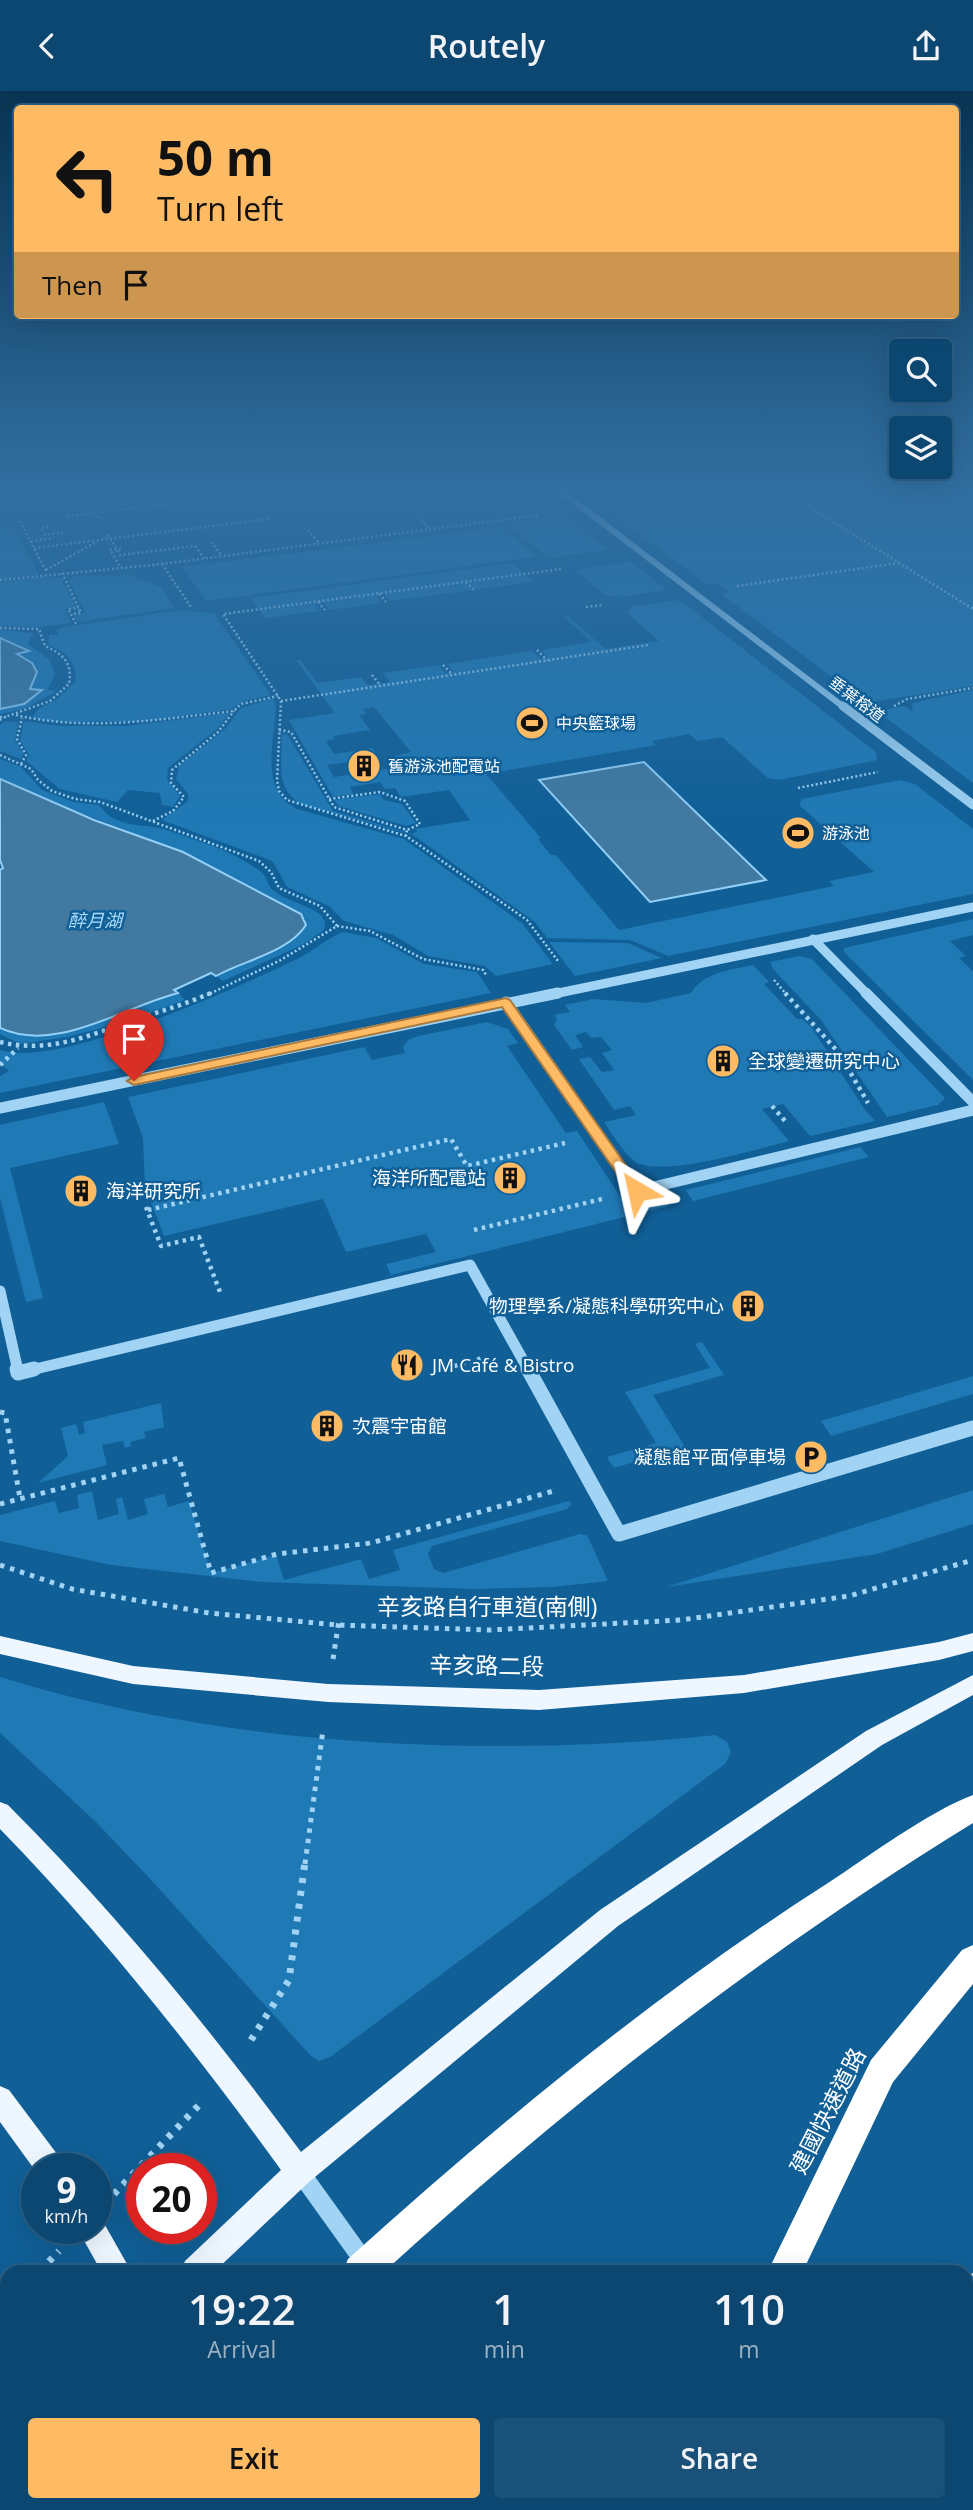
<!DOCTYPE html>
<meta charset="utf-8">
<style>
body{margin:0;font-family:"Open Sans","Noto Sans TC",sans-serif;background:#1a5179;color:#f1f3f6;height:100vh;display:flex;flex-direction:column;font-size:26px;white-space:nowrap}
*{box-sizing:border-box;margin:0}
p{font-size:23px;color:#9ab2c3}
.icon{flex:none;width:38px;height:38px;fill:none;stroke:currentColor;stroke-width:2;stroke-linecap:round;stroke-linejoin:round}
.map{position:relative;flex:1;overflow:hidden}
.sheet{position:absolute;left:0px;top:2174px;width:973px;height:247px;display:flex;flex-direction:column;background:#0c4771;border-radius:21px 21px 0 0;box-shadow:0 7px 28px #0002,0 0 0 2px #2c5f84}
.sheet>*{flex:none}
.hud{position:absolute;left:14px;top:14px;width:945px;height:214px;border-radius:7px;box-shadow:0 7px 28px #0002,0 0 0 2px #2c5f84;background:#ffbb64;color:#111;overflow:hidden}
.tools{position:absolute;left:889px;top:248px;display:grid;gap:14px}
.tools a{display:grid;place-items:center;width:63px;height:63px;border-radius:7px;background:#0c4771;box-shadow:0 7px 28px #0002,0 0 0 2px #2c5f84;font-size:35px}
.speed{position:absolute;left:21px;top:2062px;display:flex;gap:14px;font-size:35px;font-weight:700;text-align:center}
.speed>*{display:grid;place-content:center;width:91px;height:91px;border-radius:50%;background:#0c4771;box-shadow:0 7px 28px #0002,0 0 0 2px #2c5f84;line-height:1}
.speed small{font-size:18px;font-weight:400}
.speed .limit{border:10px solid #d22;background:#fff;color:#111}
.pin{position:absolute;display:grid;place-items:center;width:60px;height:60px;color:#fff;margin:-72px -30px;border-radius:50% 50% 50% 0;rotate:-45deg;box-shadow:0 0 7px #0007}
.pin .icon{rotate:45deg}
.me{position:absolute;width:77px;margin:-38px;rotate:324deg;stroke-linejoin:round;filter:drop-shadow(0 0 5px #0008)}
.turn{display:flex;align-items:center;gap:24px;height:147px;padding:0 28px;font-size:32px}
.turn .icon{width:91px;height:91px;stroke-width:2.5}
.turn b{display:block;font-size:49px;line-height:60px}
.then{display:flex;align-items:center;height:66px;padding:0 28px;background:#0003;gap:14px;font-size:26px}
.eta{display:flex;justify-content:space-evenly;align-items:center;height:119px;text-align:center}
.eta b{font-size:42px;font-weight:600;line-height:49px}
.button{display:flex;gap:14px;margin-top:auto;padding:14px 28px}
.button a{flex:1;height:80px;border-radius:7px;background:#ffbb64;color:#111;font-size:28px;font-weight:600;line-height:80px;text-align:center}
.button a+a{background:#1a5179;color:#f1f3f6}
header{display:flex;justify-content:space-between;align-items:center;height:91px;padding:0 28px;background:#0c4771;font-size:32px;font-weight:600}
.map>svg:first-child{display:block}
.green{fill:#1f79b5;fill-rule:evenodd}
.water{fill:#4179a1;stroke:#92d0f8;stroke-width:2}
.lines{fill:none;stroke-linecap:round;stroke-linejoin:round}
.path-far3{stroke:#a0d3f4;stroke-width:2.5;stroke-dasharray:2 2.5;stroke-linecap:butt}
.path-far2{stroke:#a0d3f4;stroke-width:4.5;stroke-dasharray:3.5 4.5;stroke-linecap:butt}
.path-far1{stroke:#a0d3f4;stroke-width:5;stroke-dasharray:4.5 6;stroke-linecap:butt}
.path{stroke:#a0d3f4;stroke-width:7;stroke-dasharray:5 8;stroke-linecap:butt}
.minor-far4{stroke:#a0d3f4;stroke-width:6}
.minor-far3{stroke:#a0d3f4;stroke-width:9}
.minor-far2{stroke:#a0d3f4;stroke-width:11}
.minor-far1{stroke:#a0d3f4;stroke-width:15}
.minor{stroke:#a0d3f4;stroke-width:19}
.major{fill:#eef7ff;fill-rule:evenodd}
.highway{fill:#fff;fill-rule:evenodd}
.route{fill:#ffbb64;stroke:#a67a41;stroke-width:2}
.labels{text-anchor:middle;stroke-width:5;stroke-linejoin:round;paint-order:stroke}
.far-street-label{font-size:16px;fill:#fff;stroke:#105f97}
.far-poi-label{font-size:16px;fill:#fff;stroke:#105f97;text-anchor:start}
.far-water-label{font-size:18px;font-style:italic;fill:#addcfb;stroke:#105f97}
.poi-label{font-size:19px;fill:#fff;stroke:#105f97;text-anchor:start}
.near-street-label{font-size:23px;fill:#fff;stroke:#105f97}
</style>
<header><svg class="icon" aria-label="back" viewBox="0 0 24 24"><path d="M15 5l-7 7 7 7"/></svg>Routely<svg class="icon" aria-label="share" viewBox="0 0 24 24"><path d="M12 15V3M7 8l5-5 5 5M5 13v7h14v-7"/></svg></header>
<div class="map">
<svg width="973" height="2419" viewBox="0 0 973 2419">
<rect width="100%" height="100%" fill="#105f97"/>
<!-- green -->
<g class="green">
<polygon points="578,397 973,397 973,595 877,610 882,615 872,616 721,503 728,501 716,492 708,494"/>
<polygon points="144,404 146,406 134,414 75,421 70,412"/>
<polygon points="564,424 608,459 548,467 506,432"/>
<polygon points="13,435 38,483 0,488 0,436"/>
<polygon points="502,436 537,466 206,510 183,476"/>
<polygon points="631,471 667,499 621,506 605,504 575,479"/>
<polygon points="513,472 533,491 390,510 384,503 376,504 381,512 330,519 324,512 315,513 320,520 265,527 250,507"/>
<polygon points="128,484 161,496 174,517 77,531 74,524 85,522 69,490 74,485"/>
<polygon points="40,486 61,487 76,516 65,518 71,532 40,536 0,535 0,491"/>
<path d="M680 509 876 661 877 669 779 689 768 687 722 646 697 650 689 643 651 650 656 654 486 683 541 747 538 748 551 764H556L619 839 834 795 829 790 874 781 799 714 802 708 900 689 915 693 973 738V803L668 865 630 849 547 847 535 831 413 744 304 714C274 700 282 673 282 644L287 643 333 720 412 743 418 740 414 738 470 729 449 699 401 706 395 697 385 698 380 691 350 696 353 703 333 706 289 629 335 622 296 569H300L318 592 361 586 368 594 390 591 383 582 438 574 445 582 454 581 447 573 532 560 541 568 548 566 542 559 592 551 564 525 567 524 605 558 659 550 627 522 634 515ZM374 616 411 661 394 665 401 676 334 686 327 674 379 667 372 657 334 663 326 650 335 648 333 645 370 639 359 624 366 623 363 618Z"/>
<path d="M180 519 214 522 271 604 244 610 232 618 147 630 56 631 32 627 38 618 56 609 76 590C76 570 67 562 49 554V544H58L57 539 65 536Z"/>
<polygon points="0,539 33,542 28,553 50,569 55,584 47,599 57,600 24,618 0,623 0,618 24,613 41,600 30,598 16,563 28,560 0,547"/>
<polygon points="973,599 973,692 877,620 904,615 912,620 913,612"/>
<path d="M273 607 276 615C274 652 259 699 297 718L404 748 522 832 553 873 496 885 485 875 428 865 393 844 344 830 329 815 287 796 273 771 267 768 162 729 188 710V703L176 688 179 675 225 638 241 617Z"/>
<polygon points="230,622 218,637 168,677 167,689 180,705 173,716 162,714 160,702 128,699 117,711 60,698 26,670 29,664 20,649 24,630 60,635 126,635"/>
<polygon points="5,630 18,631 15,648 23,663 21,668 0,660 0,634"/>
<path d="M0 668 21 676 42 699 73 711 99 714C117 739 141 731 167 739 198 750 235 760 261 781 267 785 267 794 273 799 285 810 307 813 321 824L325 831 324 839 302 854 223 890 216 885 292 848 302 841 306 828 183 761 21 699 0 688Z"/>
<polygon points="380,703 384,709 402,713 416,732 406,735 339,715 334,709"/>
<polygon points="973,828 973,844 950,850 966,865 959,867 973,880 973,989 844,861 844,857"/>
<path d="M343 841 376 847 424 873 477 881 491 902 0 1002V985L9 980 0 973V959C60 978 238 896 297 868 313 860 326 848 343 841Z"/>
<polygon points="549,851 628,852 662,867 575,885"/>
<polygon points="799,865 812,868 945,1007 938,1014 887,1026 821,929 773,878 770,871"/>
<path d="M753 874 769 891 764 893 797 928H802L812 937 865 1019 875 1030 810 1045 783 1013 762 1018 789 1050C758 1058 659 1088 634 1070 623 1061 612 1043 604 1031L636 1024 630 1015 614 1019 579 968 590 966 602 981 614 979 602 962 612 959 601 946 591 947 586 941 575 944 583 956 572 959 554 934 557 928 554 924 570 921 565 914 593 908 646 912 691 902C704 881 730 879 753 874Z"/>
<path d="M178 902 185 909 124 931 67 946 20 953 0 943V937C56 963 123 916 178 902Z"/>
<polygon points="487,931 508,938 518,952 507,955 566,1042 577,1040 626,1114 661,1105 669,1115 391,1184 386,1173 436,1161 426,1143 346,1161 323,1108 164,1145 145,1095 143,1047 128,1006 364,956 372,969 405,962 403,956 408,949 418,945"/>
<polygon points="104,1011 119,1053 10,1077 43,1207 26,1211 0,1107 0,1034"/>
<polygon points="860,1056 869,1066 693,1110 686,1099"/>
<polygon points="702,1251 724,1284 653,1304 685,1356 614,1377 607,1366 656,1352 625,1301 710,1277 695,1253"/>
<polygon points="973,1285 973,1303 831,1345 821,1330"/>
<polygon points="161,1312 164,1336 144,1341 146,1347 130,1351 131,1355 125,1357 123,1350 102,1354 107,1374 38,1392 68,1365 61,1337 76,1333 79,1344 85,1342 83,1331"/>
<polygon points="973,1399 973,1433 877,1463 666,1496"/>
<polygon points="92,1400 98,1429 119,1423 116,1408 122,1406 128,1429 148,1423 144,1408 164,1403 168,1416 189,1410 211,1482 276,1464 284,1489 361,1468 369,1488 400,1479 393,1459 569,1410 571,1413 567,1418 432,1455 428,1463 434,1478 443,1482 580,1443 587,1444 608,1490 553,1496 475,1498 263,1491 111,1474 0,1450 0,1424 55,1410 59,1422 79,1417 77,1404"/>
<path d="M0 1586C220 1655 487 1668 716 1644L727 1651 731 1661 725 1673 330 1966 319 1970 311 1965 153 1791 96 1731 0 1642Z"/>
</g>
<!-- water -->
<g class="water">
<polygon points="0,547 29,560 17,563 32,572 37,581 30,598 42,599 24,613 0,618"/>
<polygon points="644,671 766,789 650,811 539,689"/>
<path d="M0 688 94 729 183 761 301 823 306 834C288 862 244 869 216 885L211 882 174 899 178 902C123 916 56 963 0 937V779L3 777 0 769Z"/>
</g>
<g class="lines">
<!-- path-far3 -->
<g class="path-far3">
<polyline points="793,397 801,410 811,417 973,518"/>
<polyline points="167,403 173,411"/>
<polyline points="443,405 509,397"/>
<polyline points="94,421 98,429"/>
<polyline points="67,425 307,397"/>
<polyline points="418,426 431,438"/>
<polyline points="20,430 46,480"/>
<polyline points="48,436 41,437 45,444 65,441"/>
<polyline points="308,439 319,452"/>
<polyline points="108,444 120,464 195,455 204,467"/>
<polyline points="31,450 54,447"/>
<polyline points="211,451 221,464"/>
<polyline points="34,457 270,428 267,425"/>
<polyline points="121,458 110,459 121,477"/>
<polyline points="162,473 191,516"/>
<polyline points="561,478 223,523 281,610 648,554"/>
<polyline points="46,479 98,450"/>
<polyline points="62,482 81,522 71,523"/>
<polyline points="0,489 162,473 540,424"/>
<polyline points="466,491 474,499"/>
<polyline points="737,495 898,472"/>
<polyline points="379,503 386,511"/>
<polyline points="318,511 325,519"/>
<polyline points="586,516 603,514"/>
<polyline points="76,533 68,518 79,517"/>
<path d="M0 537 39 538 45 555C63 563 73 572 69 593L50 610 5 626"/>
<polyline points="537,559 547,569"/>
<polyline points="443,574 452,583"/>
<polyline points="372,584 380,594"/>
<polyline points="281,610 277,689 279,700 287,709 406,745 527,829 558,870"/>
<polyline points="894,615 907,608 973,597"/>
<path d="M16 624C88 641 161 628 234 620L241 613 278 605"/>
<polyline points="0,626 5,626 0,629"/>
<polyline points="279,639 291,641 334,716 407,739 406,745"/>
<polyline points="0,664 31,678 38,689 52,700 75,708 100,711 259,770 271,781 279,797 320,815 337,835 279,870 207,904"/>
<polyline points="21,673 26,664 17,648 22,627"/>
<polyline points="798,697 878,681"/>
<polyline points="329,708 380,701 405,710 420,733 407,739"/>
<polyline points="153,730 173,720 184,706 171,692 172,679 218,641 234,620"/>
<polyline points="337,835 370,840 423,868 483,879 486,884"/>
<polyline points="774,889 787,904"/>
</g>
<!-- path-far2 -->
<g class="path-far2">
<polyline points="785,902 839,962 868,1012"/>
<path d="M0 951C50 963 89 944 135 929 161 920 186 913 211 902"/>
<polyline points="0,974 18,957"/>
<polyline points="772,1015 786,1031"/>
<polyline points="146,1116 161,1155 199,1146 220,1201"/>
<polyline points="148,1119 451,1048 467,1075 565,1052"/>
<polyline points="474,1139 602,1108"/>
<polyline points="454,1275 483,1267"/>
</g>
<!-- path-far1 -->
<g class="path-far1">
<polyline points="0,1321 5,1322 20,1407"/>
<polyline points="0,1413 179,1367 211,1482 277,1463 371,1452 557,1399"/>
<polyline points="0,1474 72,1498 209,1522 338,1534 490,1539 681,1529 849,1505 973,1469"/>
<polyline points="333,1568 339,1529"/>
<polyline points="305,1773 323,1639"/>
</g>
<!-- path -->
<g class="path">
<polyline points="251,1949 289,1889 305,1771"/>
<polyline points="114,2103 200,2013"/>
<polyline points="40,2180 59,2160"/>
<polyline points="0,2222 7,2215"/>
</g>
<!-- minor-far4 -->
<polyline class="minor-far4" points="557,397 845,617"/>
<!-- minor-far3 -->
<g class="minor-far3">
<polyline points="843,615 973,714"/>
<polyline points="813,848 868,904"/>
<polyline points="549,904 973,816"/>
</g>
<!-- minor-far2 -->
<g class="minor-far2">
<polyline points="866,902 973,1011"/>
<polyline points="506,911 637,1100 973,1019"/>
<polyline points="0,1017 558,902"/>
<polyline points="0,1200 18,1280"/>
<polyline points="27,1280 470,1174 529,1280"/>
</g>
<!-- minor-far1 -->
<g class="minor-far1">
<polyline points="17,1278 18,1282 34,1278"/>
<polyline points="528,1278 619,1443 973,1337"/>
</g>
<!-- minor -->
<g class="minor">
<polyline points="300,2081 371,2180"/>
<polyline points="539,2413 544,2419"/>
</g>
<!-- major -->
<g class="major">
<polygon points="973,1542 973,1560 939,1569 744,1602 539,1619 328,1611 133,1593 0,1563 0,1545 133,1575 328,1593 539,1599 744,1584 939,1551"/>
<path d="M973 1584V1604L882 1654 618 1835 309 2091 215 2180H181L185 2170 281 2079C194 1959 103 1844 0 1738V1711L8 1714C116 1822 211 1939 301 2061L600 1819 866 1640Z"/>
<polygon points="0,1995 9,1999 60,2067 64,2077 37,2077 37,2082 0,2031"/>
<polygon points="96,2125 101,2127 131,2180 101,2180 77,2137 96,2137"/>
<polygon points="0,2334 7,2337 7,2377 0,2374"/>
<polygon points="973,2349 973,2383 966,2385 966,2351"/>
<polygon points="889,2413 926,2413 923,2419 886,2419"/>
</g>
<!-- highway -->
<g class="highway">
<path d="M973 1704V1732C762 1862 568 2013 385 2180H343L348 2168C499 2032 656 1902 828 1792 869 1765 928 1721 973 1704Z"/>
<polygon points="973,1854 973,1893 893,1991 803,2180 768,2180 871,1969 962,1859"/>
<polygon points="973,2182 973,2218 966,2221 966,2185"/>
<polygon points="973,2379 973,2419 951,2419 952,2413 966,2413 966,2382"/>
<polygon points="12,2413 50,2413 52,2419 14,2419"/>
<polygon points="91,2413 132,2413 129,2419 88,2419"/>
<polygon points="243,2413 281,2413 284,2419 246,2419"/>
<polygon points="669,2413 729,2413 727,2419 666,2419"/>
</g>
</g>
<!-- sky -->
<linearGradient id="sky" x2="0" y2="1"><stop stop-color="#093453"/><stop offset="0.54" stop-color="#316fa1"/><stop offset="1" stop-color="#316fa1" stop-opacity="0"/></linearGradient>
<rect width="973" height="735" fill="url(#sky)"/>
<!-- route -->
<polygon class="route" points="506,907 510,909 642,1097 642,1103 631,1103 502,916 134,994 127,990 134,986"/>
<!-- icons -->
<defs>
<symbol id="stadium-disc" viewBox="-11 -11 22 22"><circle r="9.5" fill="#ffbb64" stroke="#105f97"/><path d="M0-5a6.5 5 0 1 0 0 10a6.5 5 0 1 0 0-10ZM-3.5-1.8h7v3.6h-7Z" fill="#111"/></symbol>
<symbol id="building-disc" viewBox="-11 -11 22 22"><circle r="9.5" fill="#ffbb64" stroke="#105f97"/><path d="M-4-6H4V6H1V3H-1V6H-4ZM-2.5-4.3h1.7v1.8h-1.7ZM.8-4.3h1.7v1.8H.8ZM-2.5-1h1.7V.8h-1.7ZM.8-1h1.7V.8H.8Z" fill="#111"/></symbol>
<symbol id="restaurant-disc" viewBox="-11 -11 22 22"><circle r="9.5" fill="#ffbb64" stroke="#105f97"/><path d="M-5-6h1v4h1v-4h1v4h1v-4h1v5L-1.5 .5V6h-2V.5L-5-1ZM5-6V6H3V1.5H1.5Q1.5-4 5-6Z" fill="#111"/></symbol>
<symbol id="parking-disc" viewBox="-11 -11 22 22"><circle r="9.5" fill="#ffbb64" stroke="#105f97"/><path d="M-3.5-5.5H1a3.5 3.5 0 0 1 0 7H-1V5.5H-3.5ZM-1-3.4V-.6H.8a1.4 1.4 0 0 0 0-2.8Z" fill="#111"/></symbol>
</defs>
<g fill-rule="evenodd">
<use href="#stadium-disc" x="513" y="613" width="38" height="38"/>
<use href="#building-disc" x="345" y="656" width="38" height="38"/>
<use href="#stadium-disc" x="779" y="723" width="38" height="38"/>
<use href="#building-disc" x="704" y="951" width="38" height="38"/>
<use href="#building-disc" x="491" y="1068" width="38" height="38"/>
<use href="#building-disc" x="62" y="1081" width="38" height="38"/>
<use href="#building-disc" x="729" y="1196" width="38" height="38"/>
<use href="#restaurant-disc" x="388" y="1255" width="38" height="38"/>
<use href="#building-disc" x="308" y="1316" width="38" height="38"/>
<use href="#parking-disc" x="792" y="1347" width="38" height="38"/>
</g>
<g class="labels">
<!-- far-street labels -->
<g class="far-street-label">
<text transform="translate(857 608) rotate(37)" y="6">垂葉榕道</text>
</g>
<!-- far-poi labels -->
<g class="far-poi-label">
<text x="556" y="638">中央籃球場</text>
<text x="388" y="681">舊游泳池配電站</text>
<text x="822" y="748">游泳池</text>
</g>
<!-- far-water labels -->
<g class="far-water-label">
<text x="95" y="836">醉月湖</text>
</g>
<!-- poi labels -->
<g class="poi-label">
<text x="748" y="977">全球變遷研究中心</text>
<text x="486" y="1094" text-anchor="end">海洋所配電站</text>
<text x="106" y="1107">海洋研究所</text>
<text x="724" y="1222" text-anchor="end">物理學系/凝態科學研究中心</text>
<text x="432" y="1281">JM Café &amp; Bistro</text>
<text x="352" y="1342">次震宇宙館</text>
<text x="786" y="1373" text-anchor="end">凝態館平面停車場</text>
</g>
<!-- near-street labels -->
<g class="near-street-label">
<text x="487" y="1524">辛亥路自行車道(南側)</text>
<text transform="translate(487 1575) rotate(1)" y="8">辛亥路二段</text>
<text transform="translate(828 2020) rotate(-63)" y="8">建國快速道路</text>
</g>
</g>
</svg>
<div class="tools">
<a><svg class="icon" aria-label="search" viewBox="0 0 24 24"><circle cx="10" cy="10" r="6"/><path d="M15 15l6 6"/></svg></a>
<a><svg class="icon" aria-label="layers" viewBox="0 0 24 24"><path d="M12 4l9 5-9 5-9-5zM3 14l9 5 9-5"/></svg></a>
</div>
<div class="speed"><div>9<small>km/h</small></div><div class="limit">20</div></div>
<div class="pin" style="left:134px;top:990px;background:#d93025"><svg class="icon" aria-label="arrive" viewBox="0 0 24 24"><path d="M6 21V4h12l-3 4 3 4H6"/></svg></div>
<svg class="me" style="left:637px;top:1100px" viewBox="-20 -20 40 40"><path d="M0-17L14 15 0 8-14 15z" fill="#ffbb64" stroke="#fff" stroke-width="4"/></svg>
<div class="hud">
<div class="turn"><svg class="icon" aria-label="left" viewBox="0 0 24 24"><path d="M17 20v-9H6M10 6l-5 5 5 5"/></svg><div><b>50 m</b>Turn left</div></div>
<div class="then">Then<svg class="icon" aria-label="arrive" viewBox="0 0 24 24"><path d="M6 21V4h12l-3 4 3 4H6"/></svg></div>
</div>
<section class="sheet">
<div class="eta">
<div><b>19:22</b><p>Arrival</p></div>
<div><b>1</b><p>min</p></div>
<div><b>110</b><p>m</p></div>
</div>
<div class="button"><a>Exit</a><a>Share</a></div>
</section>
</div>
